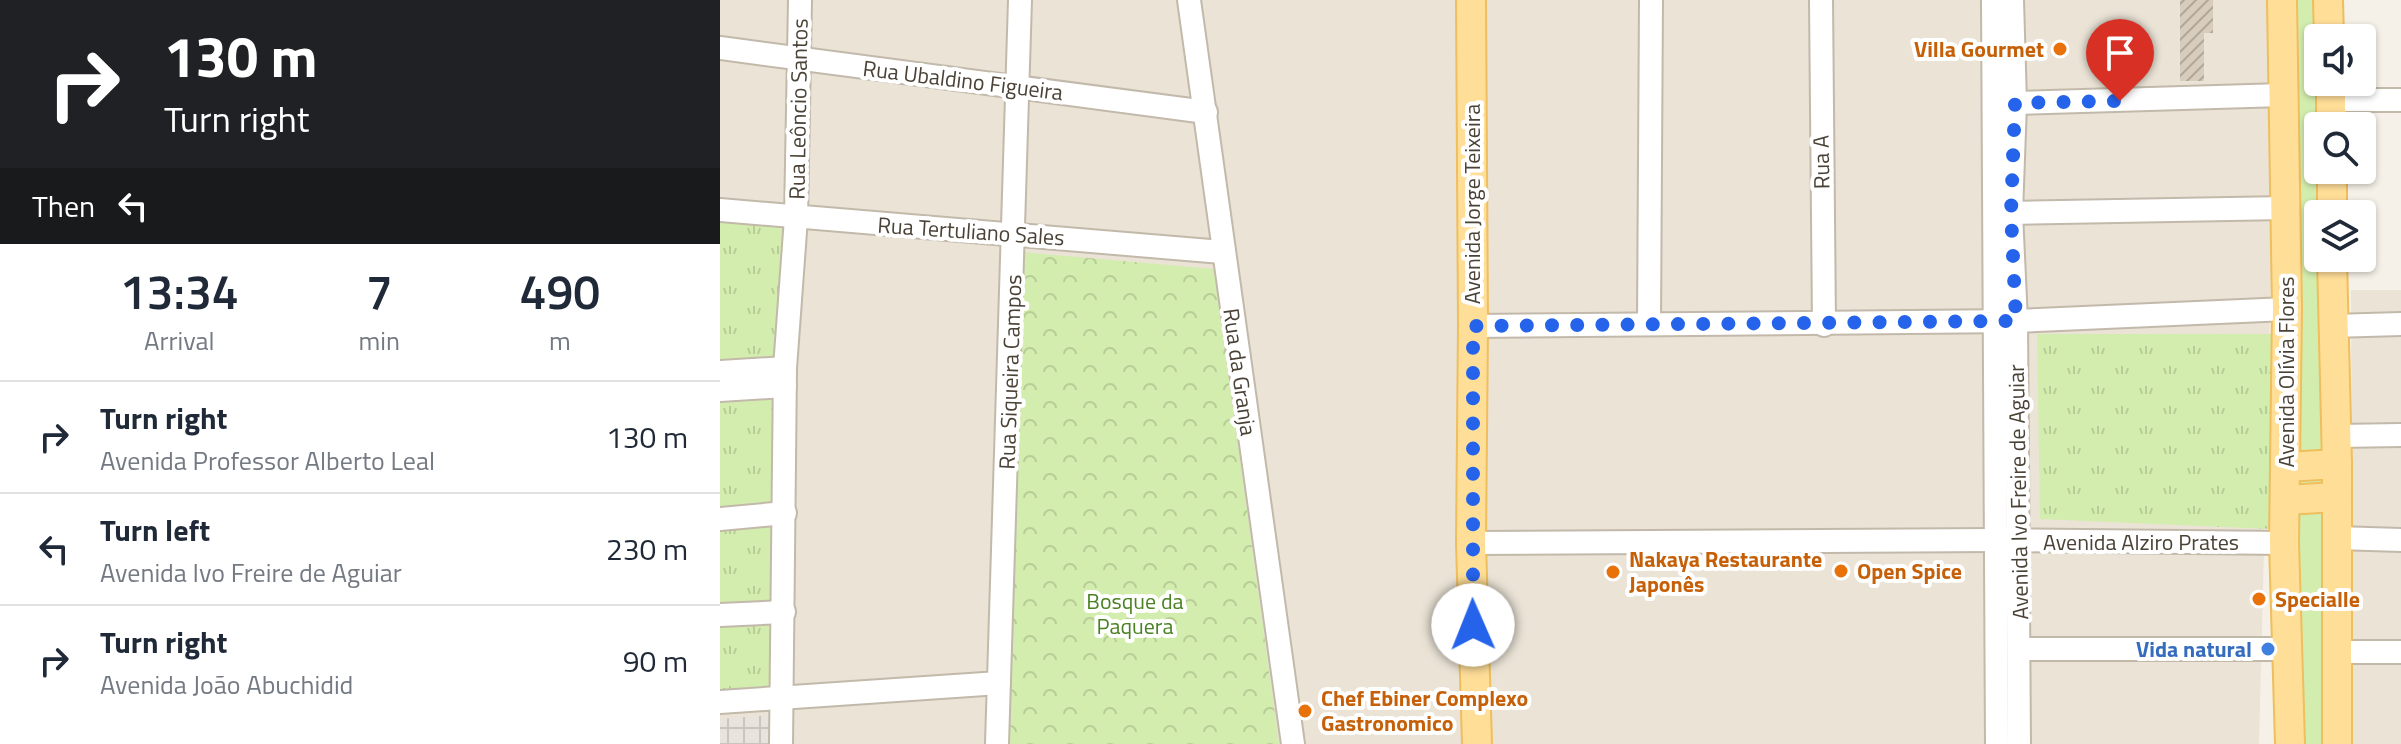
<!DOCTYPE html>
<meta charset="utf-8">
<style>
body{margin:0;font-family:"Titillium Web",sans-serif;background:#f6f6f7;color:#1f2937;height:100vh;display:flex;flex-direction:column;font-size:30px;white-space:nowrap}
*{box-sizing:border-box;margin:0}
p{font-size:26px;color:#747a83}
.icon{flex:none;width:44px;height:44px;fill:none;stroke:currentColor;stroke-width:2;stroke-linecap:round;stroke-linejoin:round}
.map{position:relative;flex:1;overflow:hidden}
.side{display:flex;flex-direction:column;background:#fff;width:720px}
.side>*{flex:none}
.guide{background:#202124;color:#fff;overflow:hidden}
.buttons{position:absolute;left:1584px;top:24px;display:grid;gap:16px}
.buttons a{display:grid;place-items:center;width:72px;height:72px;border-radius:8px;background:#fff;box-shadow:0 2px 6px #0004;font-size:40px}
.pin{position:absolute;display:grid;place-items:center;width:68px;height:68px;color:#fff;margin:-82px -34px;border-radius:50% 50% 50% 0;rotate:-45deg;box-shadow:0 0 8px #0007}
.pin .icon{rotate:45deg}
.me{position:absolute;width:88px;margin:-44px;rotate:359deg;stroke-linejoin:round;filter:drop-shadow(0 0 6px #0008)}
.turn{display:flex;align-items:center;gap:28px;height:168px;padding:0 32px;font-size:36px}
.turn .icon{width:104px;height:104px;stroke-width:2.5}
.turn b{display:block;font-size:56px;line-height:68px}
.then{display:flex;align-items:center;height:76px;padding:0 32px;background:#0003;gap:16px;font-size:30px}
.eta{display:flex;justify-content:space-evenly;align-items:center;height:136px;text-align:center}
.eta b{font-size:48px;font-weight:600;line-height:56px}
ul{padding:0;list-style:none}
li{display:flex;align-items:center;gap:24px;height:112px;padding:0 32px;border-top:2px solid #e0e1e3}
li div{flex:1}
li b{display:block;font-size:30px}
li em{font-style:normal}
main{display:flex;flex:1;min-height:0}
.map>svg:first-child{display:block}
.residential{fill:#eae3d6}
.industrial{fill:url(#industrial-grid)}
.grass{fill:#d3edae}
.forest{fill:url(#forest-crowns)}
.park{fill:url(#park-tufts)}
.building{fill:url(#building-hatch)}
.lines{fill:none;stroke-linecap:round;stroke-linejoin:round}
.minor-casing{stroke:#c2b9aa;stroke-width:26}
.major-casing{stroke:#efbe5d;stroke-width:32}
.minor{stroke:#fff;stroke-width:22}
.major{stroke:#ffde98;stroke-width:28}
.route{stroke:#2563eb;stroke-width:14;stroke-dasharray:0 25.2}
.food-dot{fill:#e8710a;stroke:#fff;stroke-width:3}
.shop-dot{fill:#3f7fe0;stroke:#fff;stroke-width:3}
.labels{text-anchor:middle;stroke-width:8;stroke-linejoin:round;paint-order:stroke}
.food-label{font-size:22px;font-weight:bold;fill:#c56008;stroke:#fff;text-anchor:start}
.street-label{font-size:22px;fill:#4a4236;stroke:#fff}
.park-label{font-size:22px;fill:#4a8223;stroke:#fff}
.shop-label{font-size:22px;font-weight:bold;fill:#366cbe;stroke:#fff;text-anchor:end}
</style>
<main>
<section class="side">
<div class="guide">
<div class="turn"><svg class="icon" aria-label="right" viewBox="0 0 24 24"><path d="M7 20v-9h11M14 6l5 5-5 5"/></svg><div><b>130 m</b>Turn right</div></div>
<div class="then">Then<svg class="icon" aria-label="left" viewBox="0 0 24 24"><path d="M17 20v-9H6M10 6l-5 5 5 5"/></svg></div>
</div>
<div class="eta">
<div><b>13:34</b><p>Arrival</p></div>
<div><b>7</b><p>min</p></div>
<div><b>490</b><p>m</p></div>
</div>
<ul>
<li><svg class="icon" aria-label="right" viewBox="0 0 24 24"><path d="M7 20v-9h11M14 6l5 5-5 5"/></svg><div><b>Turn right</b><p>Avenida Professor Alberto Leal</p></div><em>130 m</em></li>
<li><svg class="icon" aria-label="left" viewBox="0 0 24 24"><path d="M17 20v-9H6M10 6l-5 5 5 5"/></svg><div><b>Turn left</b><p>Avenida Ivo Freire de Aguiar</p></div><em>230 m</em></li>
<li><svg class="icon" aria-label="right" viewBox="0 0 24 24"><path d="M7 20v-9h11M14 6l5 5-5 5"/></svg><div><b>Turn right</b><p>Avenida João Abuchidid</p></div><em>90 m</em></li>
</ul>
</section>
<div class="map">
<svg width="1681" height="744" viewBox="0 0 1681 744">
<defs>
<pattern id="industrial-grid" width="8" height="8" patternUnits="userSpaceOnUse" patternTransform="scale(2)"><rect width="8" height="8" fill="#e8e3dd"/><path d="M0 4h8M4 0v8" fill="none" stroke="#c8c4be"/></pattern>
<pattern id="forest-crowns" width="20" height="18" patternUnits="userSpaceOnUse" patternTransform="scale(2)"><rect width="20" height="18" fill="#d3edae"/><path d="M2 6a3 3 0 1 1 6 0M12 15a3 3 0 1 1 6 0" fill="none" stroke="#b7cc96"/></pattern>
<pattern id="park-tufts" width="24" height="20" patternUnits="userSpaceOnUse" patternTransform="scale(2)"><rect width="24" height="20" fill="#d3edae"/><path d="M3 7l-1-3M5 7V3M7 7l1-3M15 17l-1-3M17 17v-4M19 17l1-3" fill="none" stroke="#b7cc96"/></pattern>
<pattern id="building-hatch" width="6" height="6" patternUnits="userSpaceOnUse" patternTransform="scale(2)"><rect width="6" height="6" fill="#d8cdbd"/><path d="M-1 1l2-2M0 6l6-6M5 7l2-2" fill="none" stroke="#b1a89a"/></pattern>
</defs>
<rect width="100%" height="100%" fill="#f6f1e8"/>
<!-- residential -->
<g class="residential">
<polygon points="0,0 1558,0 1539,744 0,744"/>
<polygon points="1631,290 1681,290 1681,744 1633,744"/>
</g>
<!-- industrial -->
<polygon class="industrial" points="62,714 61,744 0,744 0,719"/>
<!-- grass -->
<polygon class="grass" points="1564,0 1607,0 1598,38 1598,258 1611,258 1617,744 1568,744"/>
<!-- forest -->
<polygon class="forest" points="300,252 494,269 559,744 286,744"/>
<!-- park -->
<g class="park">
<polygon points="0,213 76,218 63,702 0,704"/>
<polygon points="1317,334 1552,334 1550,529 1320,519"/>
</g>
<!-- building -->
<polygon class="building" points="1460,0 1493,0 1493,33 1484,33 1484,81 1460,81"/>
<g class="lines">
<defs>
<g id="minor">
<polyline points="469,0 573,744"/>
<polyline points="1101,0 1104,325"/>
<polyline points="1273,0 1277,744"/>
<polyline points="1292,0 1295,103 1291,213 1296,321 1299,744"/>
<polyline points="0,48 486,112"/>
<polyline points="1611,100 1681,100"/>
<polyline points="1295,103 1563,95"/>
<polyline points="0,210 502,252"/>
<polyline points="1291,213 1566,208"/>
<polyline points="929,323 931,0"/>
<polyline points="753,326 1296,321 1567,309"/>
<polyline points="1612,326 1681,324"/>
<polyline points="0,372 65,368"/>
<polyline points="0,390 65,386"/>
<polyline points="1617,436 1681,435"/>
<polyline points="0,519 65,513"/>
<polyline points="1617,538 1681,540"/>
<polyline points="751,543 1276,540 1564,543"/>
<polyline points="0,615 64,612"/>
<polyline points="1299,649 1565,649"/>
<polyline points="1619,652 1681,652"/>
<polyline points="0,702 279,683"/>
<polyline points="61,744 65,368 76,218 80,0"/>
<polyline points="277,744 300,0"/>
</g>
<g id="major">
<polyline points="751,0 753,326 751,543 757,744"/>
<polyline points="1562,0 1567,309 1564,543 1570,744"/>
<polyline points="1608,0 1609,38"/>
<polyline points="1611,82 1611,126"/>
<polyline points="1612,170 1612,214"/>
<polyline points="1612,258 1617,464 1617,744"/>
<polyline points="1566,467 1617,464"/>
<polyline points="1566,500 1616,497"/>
</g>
</defs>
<!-- minor casing -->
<use href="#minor" class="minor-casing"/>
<!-- major casing -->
<use href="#major" class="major-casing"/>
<!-- minor -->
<use href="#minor" class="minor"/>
<!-- major -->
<use href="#major" class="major"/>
</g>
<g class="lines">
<!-- route -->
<polyline class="route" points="753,625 753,326 1296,321 1291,213 1295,103 1400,101"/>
</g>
<!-- markers -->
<g class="food-dot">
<circle cx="1340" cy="49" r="8"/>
<circle cx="1121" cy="571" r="8"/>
<circle cx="893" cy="572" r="8"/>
<circle cx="1539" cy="599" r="8"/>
<circle cx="585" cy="711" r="8"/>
</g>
<circle class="shop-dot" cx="1548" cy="649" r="8"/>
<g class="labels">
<!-- food labels -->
<g class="food-label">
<text x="1324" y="57" text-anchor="end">Villa Gourmet</text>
<text x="909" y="567">Nakaya Restaurante<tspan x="909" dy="25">Japonês</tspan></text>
<text x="1137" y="579">Open Spice</text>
<text x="1555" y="607">Specialle</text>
<text x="601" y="706">Chef Ebiner Complexo<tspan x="601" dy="25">Gastronomico</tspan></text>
</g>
<!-- street labels -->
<g class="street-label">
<text transform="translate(243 80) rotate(7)" y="8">Rua Ubaldino Figueira</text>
<text transform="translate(78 109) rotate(-89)" y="8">Rua Leôncio Santos</text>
<text transform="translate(1101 162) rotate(-91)" y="8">Rua A</text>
<text transform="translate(752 204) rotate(-90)" y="8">Avenida Jorge Teixeira</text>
<text transform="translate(251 231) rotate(4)" y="8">Rua Tertuliano Sales</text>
<text transform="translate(290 372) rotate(-88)" y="8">Rua Siqueira Campos</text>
<text transform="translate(520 372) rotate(82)" y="8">Rua da Granja</text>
<text transform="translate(1566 372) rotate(-90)" y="8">Avenida Olívia Flores</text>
<text transform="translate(1298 492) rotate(-91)" y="8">Avenida Ivo Freire de Aguiar</text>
<text x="1421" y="550">Avenida Alziro Prates</text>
</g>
<!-- park labels -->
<g class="park-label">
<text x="415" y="609">Bosque da<tspan x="415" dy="25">Paquera</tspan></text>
</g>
<!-- shop labels -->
<g class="shop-label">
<text x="1532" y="657">Vida natural</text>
</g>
</g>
</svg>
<div class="buttons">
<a><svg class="icon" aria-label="sound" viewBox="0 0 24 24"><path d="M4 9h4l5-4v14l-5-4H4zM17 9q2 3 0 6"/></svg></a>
<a><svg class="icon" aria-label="search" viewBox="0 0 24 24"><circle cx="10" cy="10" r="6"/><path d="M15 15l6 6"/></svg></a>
<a><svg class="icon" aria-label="layers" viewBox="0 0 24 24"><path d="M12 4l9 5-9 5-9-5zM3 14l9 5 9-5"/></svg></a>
</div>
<div class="pin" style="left:1400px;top:101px;background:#d93025"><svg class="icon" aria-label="arrive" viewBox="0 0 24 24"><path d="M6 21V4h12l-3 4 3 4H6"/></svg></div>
<svg class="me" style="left:753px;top:625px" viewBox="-20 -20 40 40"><circle r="19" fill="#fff"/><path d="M0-13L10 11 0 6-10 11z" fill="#2563eb"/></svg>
</div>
</main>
